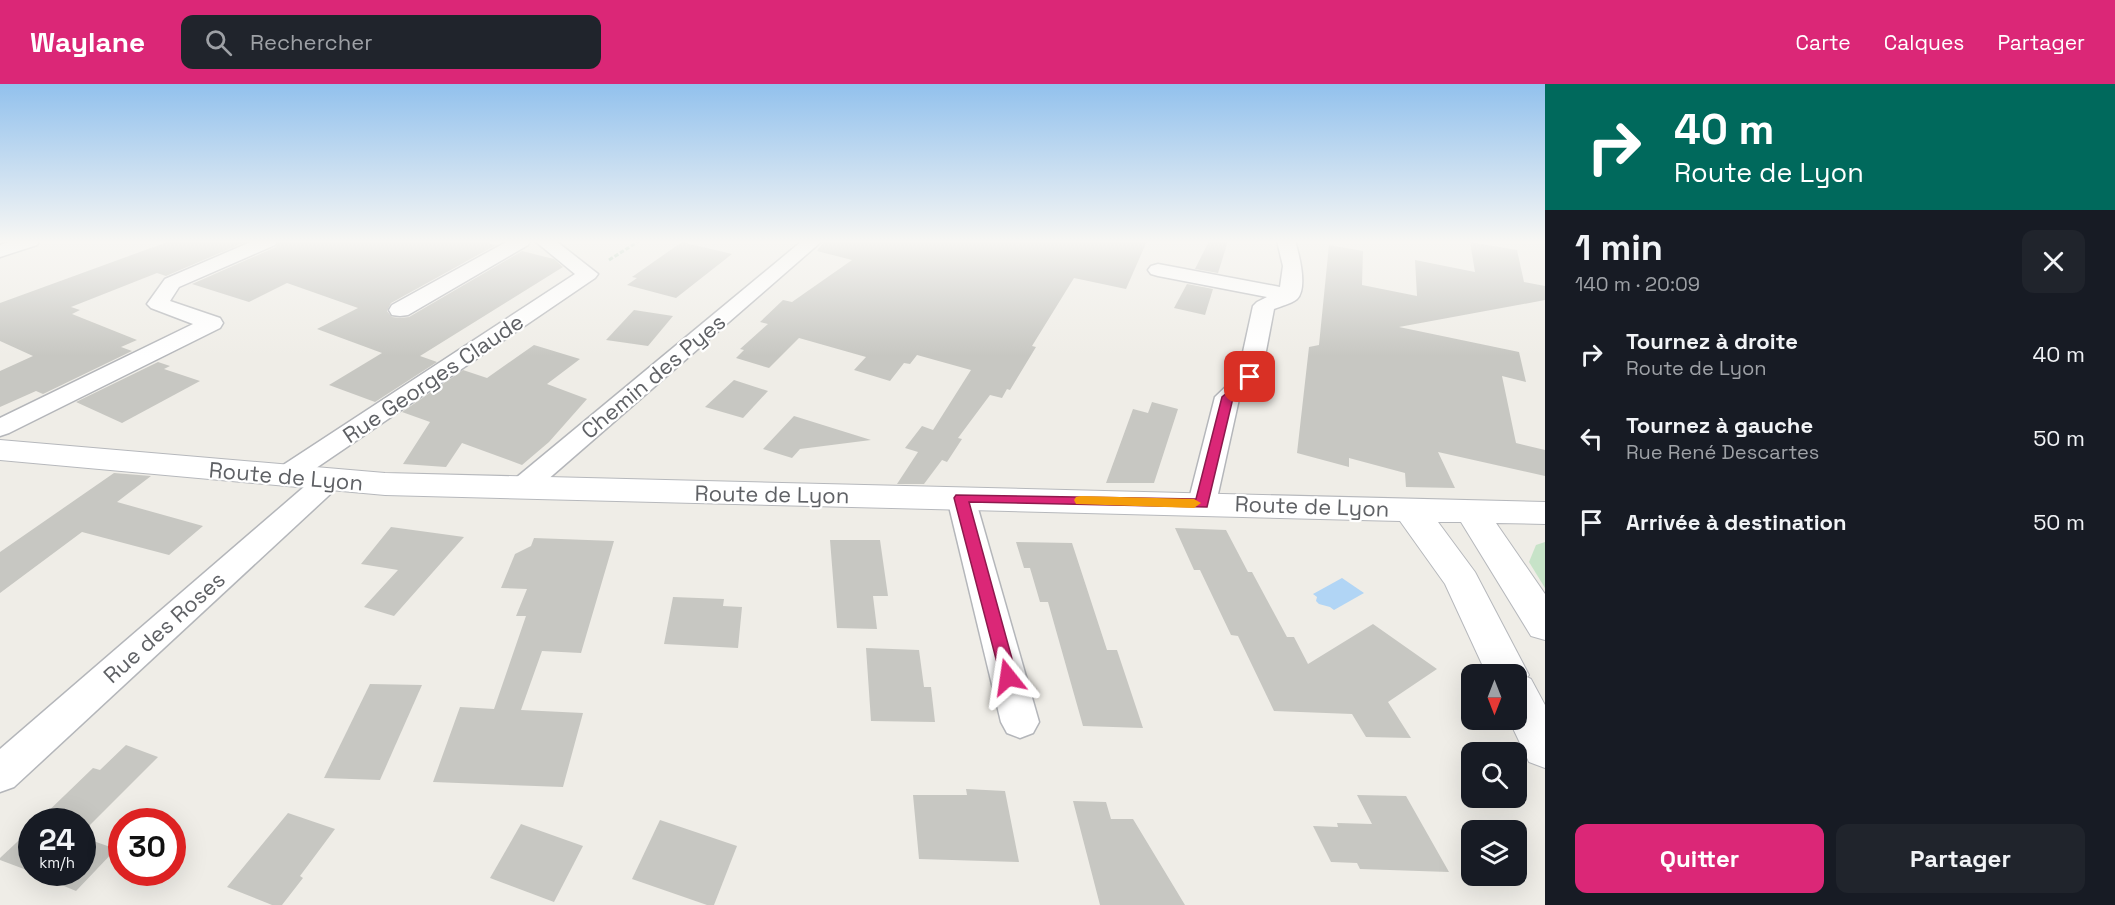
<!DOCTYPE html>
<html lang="fr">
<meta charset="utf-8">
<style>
body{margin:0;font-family:"Space Grotesk",sans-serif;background:#20242c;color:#f1f3f6;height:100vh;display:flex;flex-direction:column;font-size:22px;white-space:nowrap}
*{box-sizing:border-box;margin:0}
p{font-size:20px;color:#9ea1a6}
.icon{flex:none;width:33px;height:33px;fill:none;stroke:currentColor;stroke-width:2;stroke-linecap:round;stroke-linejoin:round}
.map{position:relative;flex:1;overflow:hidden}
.panel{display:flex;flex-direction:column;background:#171b24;width:570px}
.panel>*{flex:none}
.banner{background:#00695c;color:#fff;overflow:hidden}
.needle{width:39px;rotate:180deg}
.fabs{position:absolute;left:1461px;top:580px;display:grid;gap:12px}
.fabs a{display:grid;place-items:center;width:66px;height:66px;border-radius:12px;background:#171b24;box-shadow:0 6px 24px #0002;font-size:30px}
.speed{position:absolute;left:18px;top:724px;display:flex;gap:12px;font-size:30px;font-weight:700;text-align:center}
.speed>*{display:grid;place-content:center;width:78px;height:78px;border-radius:50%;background:#171b24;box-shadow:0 6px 24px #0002;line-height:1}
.speed small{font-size:15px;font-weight:400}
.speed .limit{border:9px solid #d22;background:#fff;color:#111}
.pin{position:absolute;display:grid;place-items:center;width:51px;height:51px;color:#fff;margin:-26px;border-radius:12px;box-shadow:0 3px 9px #0006}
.me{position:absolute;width:66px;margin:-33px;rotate:345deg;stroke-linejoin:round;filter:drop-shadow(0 0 4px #0008)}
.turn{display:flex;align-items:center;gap:21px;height:126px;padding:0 30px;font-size:27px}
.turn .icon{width:78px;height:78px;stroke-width:2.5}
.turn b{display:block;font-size:42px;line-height:51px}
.round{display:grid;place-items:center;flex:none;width:63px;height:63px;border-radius:12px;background:#20242c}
.overview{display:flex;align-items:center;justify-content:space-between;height:102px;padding:0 30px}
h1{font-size:36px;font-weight:800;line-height:45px}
.cta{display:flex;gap:12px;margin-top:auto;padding:12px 30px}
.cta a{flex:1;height:69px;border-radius:12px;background:#db2777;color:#fff;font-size:24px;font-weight:800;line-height:69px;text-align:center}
.cta a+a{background:#20242c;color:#f1f3f6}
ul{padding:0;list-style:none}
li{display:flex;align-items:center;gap:18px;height:84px;padding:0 30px}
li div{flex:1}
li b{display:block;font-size:22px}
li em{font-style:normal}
header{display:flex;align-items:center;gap:36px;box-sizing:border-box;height:84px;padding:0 30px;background:#db2777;color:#fff}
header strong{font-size:28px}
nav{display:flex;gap:33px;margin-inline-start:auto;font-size:21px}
.search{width:420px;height:54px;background:#20242c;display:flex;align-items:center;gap:15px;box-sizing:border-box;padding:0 21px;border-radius:12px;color:#9ea1a6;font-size:22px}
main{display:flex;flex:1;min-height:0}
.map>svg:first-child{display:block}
.green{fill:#c7e3c8}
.water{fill:#b1d5f5}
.building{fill:#c7c7c2}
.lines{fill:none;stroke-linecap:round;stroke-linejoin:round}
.street-casing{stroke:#b4b6ba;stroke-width:3}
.secondary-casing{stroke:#b6b8bc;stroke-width:2}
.path{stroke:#a1c3ac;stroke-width:3;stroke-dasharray:4.5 2;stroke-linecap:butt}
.street{fill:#fff;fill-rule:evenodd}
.secondary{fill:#fff;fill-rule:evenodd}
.route{fill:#db2777;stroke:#8e194d;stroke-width:1.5}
.slow{fill:#f59e0b}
.labels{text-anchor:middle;stroke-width:4.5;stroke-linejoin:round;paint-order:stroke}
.street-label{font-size:22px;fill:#5f6165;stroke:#fff}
</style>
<header>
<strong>Waylane</strong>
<div class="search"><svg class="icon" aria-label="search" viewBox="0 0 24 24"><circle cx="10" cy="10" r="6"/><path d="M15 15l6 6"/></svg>Rechercher</div>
<nav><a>Carte</a><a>Calques</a><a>Partager</a></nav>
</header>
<main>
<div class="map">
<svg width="1545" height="821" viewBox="0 0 1545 821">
<rect width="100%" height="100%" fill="#efede7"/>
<!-- green -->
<polygon class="green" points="1545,458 1545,504 1529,478 1536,461"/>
<!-- water -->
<polygon class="water" points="1342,494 1364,509 1334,526 1330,523 1319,520 1316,517 1317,513 1313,510"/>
<!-- building -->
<g class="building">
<polygon points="170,157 248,157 166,192 157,189 71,223 80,226 72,230 137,256 121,263 132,267 43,310 36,307 0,323 0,287 33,272 0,257 0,219"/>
<polygon points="279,157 481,157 496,161 391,219 387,227 392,233 400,234 409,233 522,167 554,175 563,183 420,272 437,278 375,318 329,301 382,269 317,245 358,224 287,199 249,218 192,200 276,163"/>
<polygon points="824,157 1147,157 1126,205 1074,194 1032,262 1036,263 1010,306 1007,305 1002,314 990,311 958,354 962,355 947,378 942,376 924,400 897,400 918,368 905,364 922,342 933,346 971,286 917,271 910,280 904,279 890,297 854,286 866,273 799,254 769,284 736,274 744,266 740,265 768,240 760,238 783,216 792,218 852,176 817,167"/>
<polygon points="1209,157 1228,157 1218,189 1195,185"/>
<polygon points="682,158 732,170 676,214 627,201 637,194 632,193"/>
<polygon points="1470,158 1517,166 1524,198 1545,202 1545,216 1399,243 1519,268 1526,298 1502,292 1516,359 1545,366 1545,392 1438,368 1455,404 1406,403 1405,389 1349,374 1349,383 1297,369 1309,263 1319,261 1329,161 1363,167 1362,201 1417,212 1415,176 1475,188"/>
<polygon points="1187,200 1213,205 1205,231 1174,224"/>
<polygon points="634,226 673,232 648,262 606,256"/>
<polygon points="534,261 580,275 547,300 587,315 549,358 522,381 462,359 446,383 403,380 430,338 402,328 463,286 487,294"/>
<polygon points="158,278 170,282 164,285 200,297 122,339 76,318"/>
<polygon points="734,296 768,307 743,334 705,323"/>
<polygon points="1152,318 1178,325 1154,399 1106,399 1133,325 1148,329"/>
<polygon points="794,332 871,356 800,365 792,374 763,365"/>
<polygon points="114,389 151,392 117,418 203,442 169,471 82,448 0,509 0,468"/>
<polygon points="391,443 464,453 394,532 364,523 398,486 361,480"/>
<polygon points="1175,444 1226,446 1248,488 1252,488 1287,553 1294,553 1308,580 1373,540 1437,585 1388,618 1411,654 1366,653 1352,630 1274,627 1238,552 1231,551 1200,486 1194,486"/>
<polygon points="534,454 614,457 581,569 542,567 521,626 583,629 563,703 433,698 460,623 494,625 526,532 516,532 527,505 501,504 515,470 531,462"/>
<polygon points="830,456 880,456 888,512 873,512 877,545 837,544"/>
<polygon points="1016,458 1072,459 1107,566 1117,566 1143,644 1083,642 1048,518 1040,518 1030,484 1024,484"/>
<polygon points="673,513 724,515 723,522 742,523 738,564 664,560"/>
<polygon points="866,564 919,566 924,603 931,603 935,638 871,637"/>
<polygon points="370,600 422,601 380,696 324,694"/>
<polygon points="126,661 158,673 82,749 82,738 37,738 93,684 100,686"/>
<polygon points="966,705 1005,707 1019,778 919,775 913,711 967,711"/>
<polygon points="1357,711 1406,712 1449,788 1360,785 1357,779 1331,778 1313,742 1338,743 1337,739 1372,740"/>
<polygon points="1073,717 1106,718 1111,735 1133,735 1185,821 1100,821"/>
<polygon points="288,729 335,745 300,792 303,794 282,821 272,821 227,803"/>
<polygon points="660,736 737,762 714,821 707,821 632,795"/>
<polygon points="521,740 583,762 554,818 490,794"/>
<polygon points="32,744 32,788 0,776 0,774"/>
<polygon points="82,753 116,765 76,807 33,789 82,789"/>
</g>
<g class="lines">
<defs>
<g id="street">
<polygon points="12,157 39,157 37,161 0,173 0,161"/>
<polygon points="253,157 277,157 275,161 179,203 170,217 220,234 223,239 220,244 9,349 0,352 0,334 193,240 151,224 147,220 165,195"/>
<polygon points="508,157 530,157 528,161 408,231 400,232 392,231 389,226 392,221"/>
<polygon points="535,157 556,157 598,190 595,194 297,397 287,400 277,397 273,391 277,385 575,190"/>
<polygon points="802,157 822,157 531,410 521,413 511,410 507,404 511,398"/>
<path d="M1277 157H1295C1299 170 1308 204 1297 215 1291 220 1281 222 1274 225L1261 293 1239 315 1216 419 1212 426 1202 429 1192 426 1188 419 1215 313 1238 291 1253 222 1257 218 1267 213 1158 192 1151 190 1148 186 1151 182 1158 180 1280 203 1283 182Z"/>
<polygon points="329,387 339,390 343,396 339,402 14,703 0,708 0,665 319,390"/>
<polygon points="961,405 971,407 975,414 1039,638 1033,649 1020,654 1007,649 1001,638 947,414 951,407"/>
</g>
<polygon id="secondary" points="0,356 385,389 1545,418 1545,440 1496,439 1545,510 1545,556 1531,552 1461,438 1438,438 1475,488 1529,591 1527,593 1531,595 1545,621 1545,684 1529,678 1509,636 1516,636 1516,591 1487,591 1445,500 1400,437 385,411 0,376"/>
</defs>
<!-- street casing -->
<use href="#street" class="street-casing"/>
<!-- secondary casing -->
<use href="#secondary" class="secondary-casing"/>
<!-- path -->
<polyline class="path" points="609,176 639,157"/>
<!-- street -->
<use href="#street" class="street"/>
<!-- secondary -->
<use href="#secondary" class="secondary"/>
</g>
<!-- sky -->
<linearGradient id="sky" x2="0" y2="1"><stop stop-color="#92c1ed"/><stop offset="0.58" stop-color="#f8f7f4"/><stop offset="1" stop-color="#f8f7f4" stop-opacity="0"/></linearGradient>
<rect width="1545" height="272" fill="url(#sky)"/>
<!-- route -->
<polygon class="route" points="1250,290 1255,293 1233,314 1207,423 969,418 1017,593 1014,598 1008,600 1002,598 954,414 956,411 1196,415 1222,313"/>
<!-- slow -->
<polygon class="slow" points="1081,412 1194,415 1201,419 1194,424 1076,420 1074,416 1076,413"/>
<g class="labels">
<!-- street labels -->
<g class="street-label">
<text transform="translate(653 292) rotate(-40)" y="8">Chemin des Pyes</text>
<text transform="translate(433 294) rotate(-34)" y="8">Rue Georges Claude</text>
<text transform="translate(286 392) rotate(5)" y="8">Route de Lyon</text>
<text transform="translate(772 410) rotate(1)" y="8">Route de Lyon</text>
<text transform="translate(1312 422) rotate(2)" y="8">Route de Lyon</text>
<text transform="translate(164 543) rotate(-42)" y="8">Rue des Roses</text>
</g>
</g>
</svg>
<div class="fabs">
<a><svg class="needle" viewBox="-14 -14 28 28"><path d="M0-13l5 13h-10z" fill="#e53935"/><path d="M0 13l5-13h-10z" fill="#9ea1a6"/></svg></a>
<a><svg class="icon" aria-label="search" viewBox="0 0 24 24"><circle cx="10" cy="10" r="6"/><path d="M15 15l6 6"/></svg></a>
<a><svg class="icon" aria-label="layers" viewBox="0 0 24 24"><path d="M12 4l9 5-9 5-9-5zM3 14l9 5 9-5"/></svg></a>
</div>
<div class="speed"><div>24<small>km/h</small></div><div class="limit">30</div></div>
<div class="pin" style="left:1250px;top:293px;background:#d93025"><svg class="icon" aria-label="arrive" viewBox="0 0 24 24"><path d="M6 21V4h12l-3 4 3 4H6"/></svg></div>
<svg class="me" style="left:1008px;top:593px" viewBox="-20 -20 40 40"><path d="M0-17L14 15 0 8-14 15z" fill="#db2777" stroke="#fff" stroke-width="4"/></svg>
</div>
<section class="panel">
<div class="banner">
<div class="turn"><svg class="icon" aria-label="right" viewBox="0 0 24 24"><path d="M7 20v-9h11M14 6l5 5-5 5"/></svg><div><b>40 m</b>Route de Lyon</div></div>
</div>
<div class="overview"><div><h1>1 min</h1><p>140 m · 20:09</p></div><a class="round"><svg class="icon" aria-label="close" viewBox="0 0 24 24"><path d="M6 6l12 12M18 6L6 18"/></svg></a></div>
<ul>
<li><svg class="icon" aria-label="right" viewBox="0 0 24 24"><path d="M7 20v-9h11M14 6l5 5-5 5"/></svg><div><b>Tournez à droite</b><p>Route de Lyon</p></div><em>40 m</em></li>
<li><svg class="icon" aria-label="left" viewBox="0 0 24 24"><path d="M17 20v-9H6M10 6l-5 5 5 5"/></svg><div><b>Tournez à gauche</b><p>Rue René Descartes</p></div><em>50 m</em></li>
<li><svg class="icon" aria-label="arrive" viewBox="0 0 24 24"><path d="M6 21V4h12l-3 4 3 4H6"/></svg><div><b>Arrivée à destination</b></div><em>50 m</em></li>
</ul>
<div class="cta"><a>Quitter</a><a>Partager</a></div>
</section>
</main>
